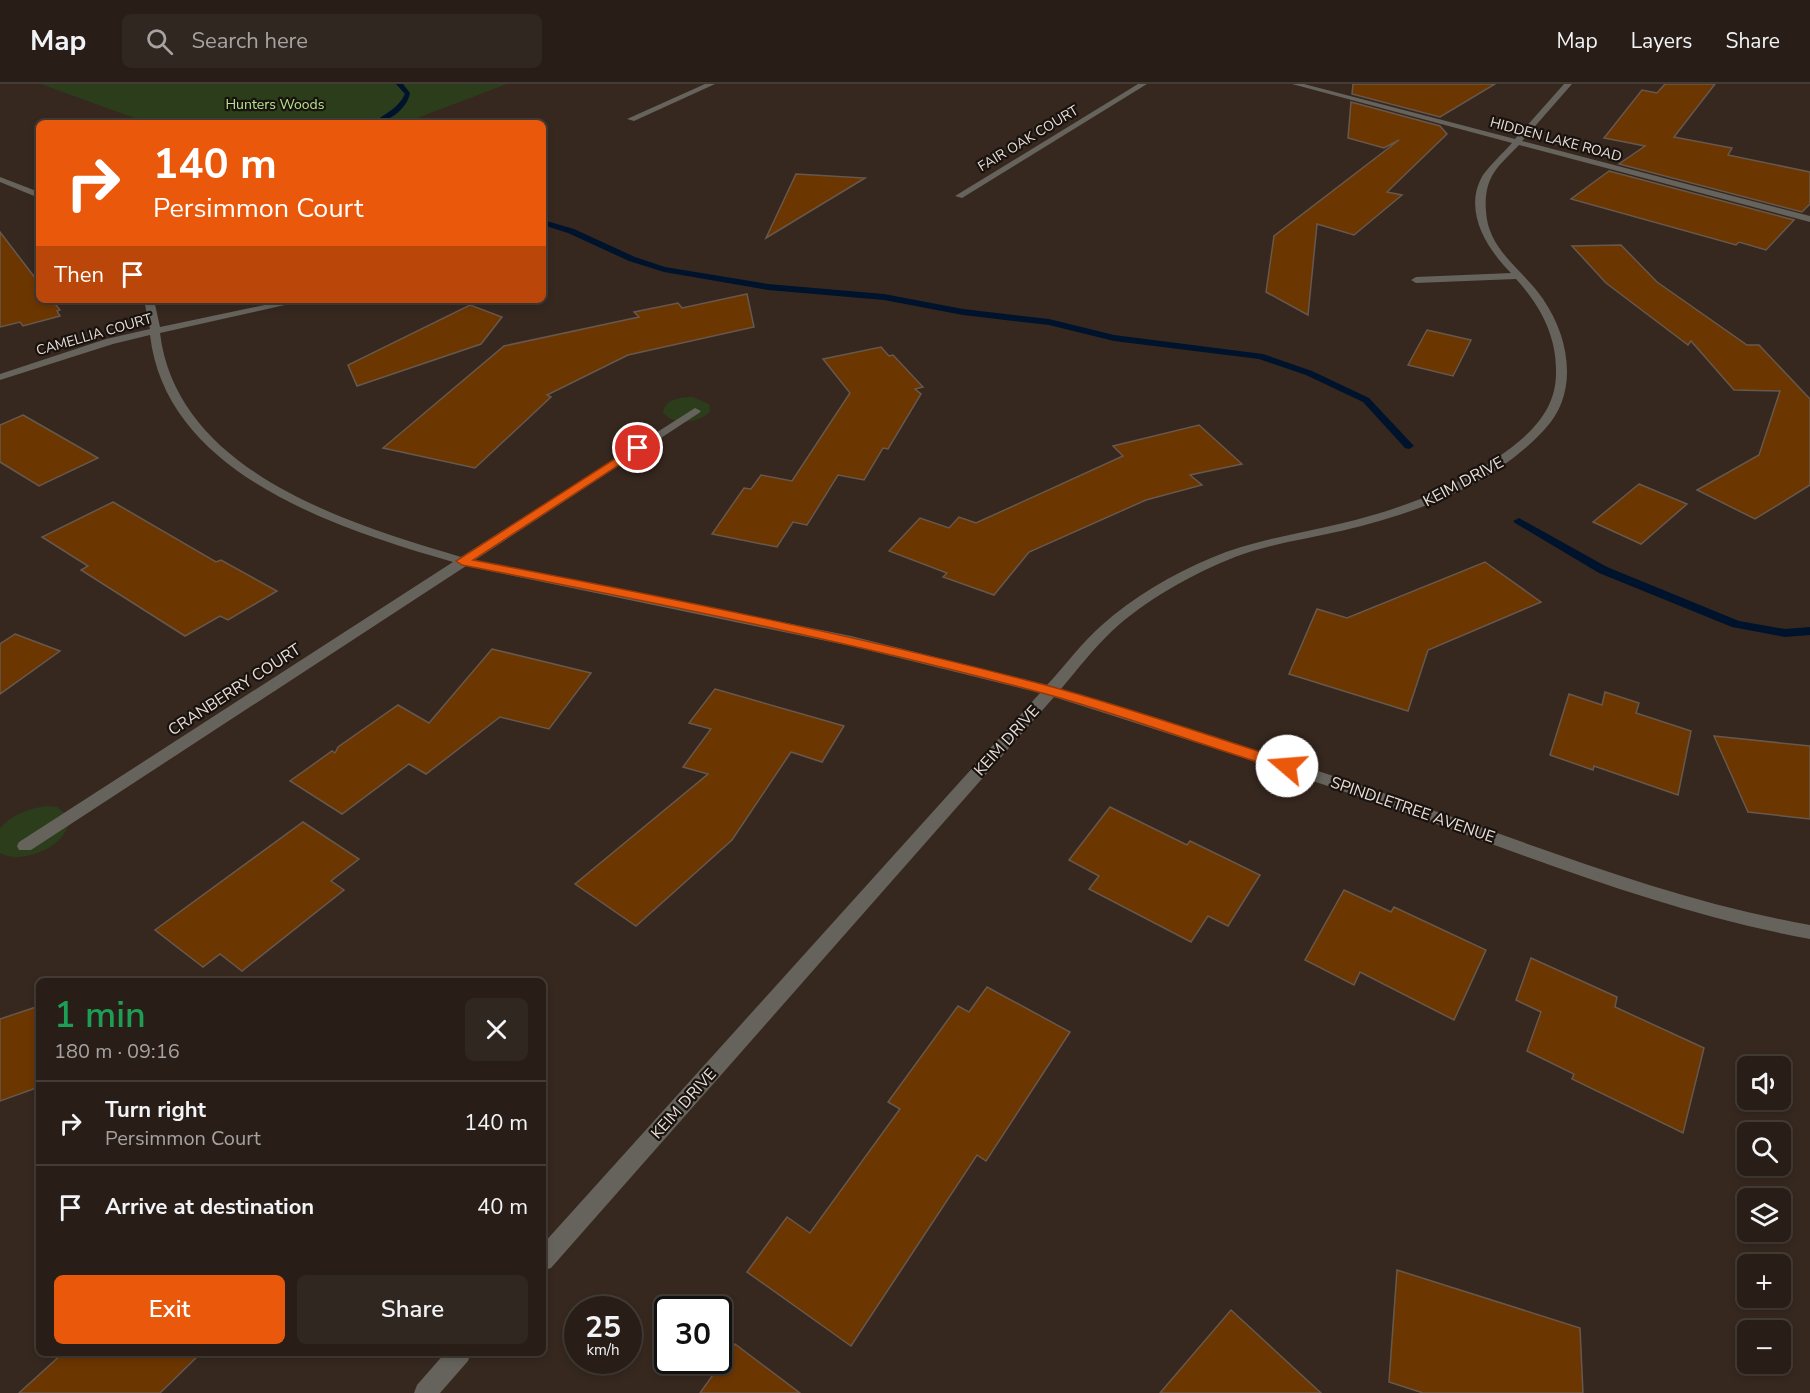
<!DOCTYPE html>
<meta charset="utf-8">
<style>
body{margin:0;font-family:"Nunito Sans",sans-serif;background:#302720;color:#f1f3f6;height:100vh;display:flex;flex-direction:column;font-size:22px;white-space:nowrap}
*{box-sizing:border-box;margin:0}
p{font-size:20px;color:#a5a2a1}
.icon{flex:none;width:33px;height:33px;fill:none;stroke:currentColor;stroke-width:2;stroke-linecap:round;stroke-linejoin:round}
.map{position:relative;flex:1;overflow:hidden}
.panel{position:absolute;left:36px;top:894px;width:510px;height:378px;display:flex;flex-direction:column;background:#281e17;border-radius:9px;box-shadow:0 3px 9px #0003,0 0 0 2px #443c36}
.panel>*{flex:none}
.top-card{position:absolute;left:36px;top:36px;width:510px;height:183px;border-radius:9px;box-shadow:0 3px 9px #0003,0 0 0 2px #443c36;background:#ea580c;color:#fff;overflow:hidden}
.tools{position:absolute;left:1737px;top:972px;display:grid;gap:12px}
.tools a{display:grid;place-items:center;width:54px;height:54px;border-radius:9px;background:#281e17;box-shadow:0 3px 9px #0003,0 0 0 2px #443c36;font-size:30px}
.speed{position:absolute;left:564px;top:1212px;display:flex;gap:12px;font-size:30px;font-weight:700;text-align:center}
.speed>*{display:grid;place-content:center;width:78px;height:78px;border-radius:50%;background:#281e17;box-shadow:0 3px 9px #0003,0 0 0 2px #443c36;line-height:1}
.speed small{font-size:15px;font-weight:400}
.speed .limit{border:3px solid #111;border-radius:9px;background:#fff;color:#111}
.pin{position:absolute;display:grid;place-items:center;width:51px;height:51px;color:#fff;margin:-26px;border:3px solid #fff;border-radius:50%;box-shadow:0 2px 6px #0007}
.me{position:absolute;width:66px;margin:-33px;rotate:288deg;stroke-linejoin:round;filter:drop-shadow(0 0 4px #0008)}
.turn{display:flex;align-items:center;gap:21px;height:126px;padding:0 18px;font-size:27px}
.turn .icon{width:78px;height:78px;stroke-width:2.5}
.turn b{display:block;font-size:42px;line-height:51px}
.then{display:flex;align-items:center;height:57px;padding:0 18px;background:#0003;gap:12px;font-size:22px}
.round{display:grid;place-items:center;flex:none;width:63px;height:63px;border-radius:9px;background:#302720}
.summary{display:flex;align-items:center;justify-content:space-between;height:102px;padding:0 18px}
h1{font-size:36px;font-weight:600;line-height:45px;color:#1e9e55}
.primary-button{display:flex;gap:12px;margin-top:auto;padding:12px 18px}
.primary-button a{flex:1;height:69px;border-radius:9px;background:#ea580c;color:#fff;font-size:24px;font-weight:600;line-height:69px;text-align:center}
.primary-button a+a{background:#302720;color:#f1f3f6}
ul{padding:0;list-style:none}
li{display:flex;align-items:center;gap:18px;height:84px;padding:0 18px;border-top:2px solid #443c36}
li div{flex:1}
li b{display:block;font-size:22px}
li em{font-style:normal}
header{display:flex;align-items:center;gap:36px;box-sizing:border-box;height:84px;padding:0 30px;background:#281e17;border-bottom:2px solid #443c36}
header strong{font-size:28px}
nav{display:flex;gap:33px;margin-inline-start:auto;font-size:21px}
.search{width:420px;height:54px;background:#302720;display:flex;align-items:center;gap:15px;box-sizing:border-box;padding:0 21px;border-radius:9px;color:#a5a2a1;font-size:22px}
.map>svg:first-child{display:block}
.green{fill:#2b3d1a}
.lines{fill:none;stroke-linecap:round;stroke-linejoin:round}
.stream{fill:#00132c;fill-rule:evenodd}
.building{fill:#6c3600;stroke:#67584d;stroke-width:1.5}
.street{fill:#65635c;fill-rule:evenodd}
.route{fill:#ea580c;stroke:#983908;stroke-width:1.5}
.labels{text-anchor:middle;stroke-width:4.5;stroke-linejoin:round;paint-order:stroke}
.far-park-label{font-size:14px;fill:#b5e58b;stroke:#19120e}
.far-street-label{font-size:14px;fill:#e8ded8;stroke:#19120e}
.street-label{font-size:16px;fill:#e8ded8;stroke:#19120e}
</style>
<header>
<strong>Map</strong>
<div class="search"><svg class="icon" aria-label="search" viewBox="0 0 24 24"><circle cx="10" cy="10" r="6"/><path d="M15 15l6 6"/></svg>Search here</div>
<nav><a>Map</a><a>Layers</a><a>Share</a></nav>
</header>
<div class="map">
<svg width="1810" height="1309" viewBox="0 0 1810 1309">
<rect width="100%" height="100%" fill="#36281f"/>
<!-- green -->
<g class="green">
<polygon points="41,0 507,0 404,39 148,39"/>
<path d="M693 313 709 320 710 328C698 339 674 343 663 328 665 315 681 313 693 313Z"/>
<path d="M47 722 57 723 68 732C73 761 22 782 0 769V744C12 731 29 724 47 722Z"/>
</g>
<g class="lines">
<!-- stream -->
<g class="stream">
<path d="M396 0H403L410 9C408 24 388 39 373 39 384 30 398 25 405 10Z"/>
<polygon points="543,136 574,145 635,173 665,183 768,200 884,210 963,225 1049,235 1114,251 1263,270 1312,287 1369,314 1414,362 1409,365 1405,364 1363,318 1306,291 1259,275 1114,257 1049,241 963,231 884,216 768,206 664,188 629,177 568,149 543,141"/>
<polygon points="1519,434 1607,483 1739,537 1785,545 1810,543 1810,551 1785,553 1732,543 1599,489 1515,439 1513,437"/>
</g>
</g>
<!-- building -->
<g class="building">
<polygon points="1353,0 1495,0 1440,33 1352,10"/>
<polygon points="1665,0 1715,0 1674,53 1732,64 1728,71 1810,88 1810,120 1802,128 1619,80 1645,62 1604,54 1642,6 1657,9"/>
<polygon points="1351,18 1440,42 1447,50 1387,108 1402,111 1354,151 1317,140 1308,231 1266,208 1274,152 1399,56 1384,64 1348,54"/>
<polygon points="1609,87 1794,136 1766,166 1739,158 1736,161 1571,115"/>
<polygon points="796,90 865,94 766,154"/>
<polygon points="0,148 39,199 39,216 52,216 60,226 57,227 60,232 23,242 20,238 0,243"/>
<polygon points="1621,161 1657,198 1747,261 1759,261 1810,315 1810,401 1755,435 1697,406 1759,371 1780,307 1734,306 1691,257 1688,261 1606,199 1572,162"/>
<polygon points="747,210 754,243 628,271 547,311 551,313 475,384 383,364 504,262 639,233 634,228 678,219 682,224"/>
<polygon points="470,221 502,233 481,260 357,302 348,281"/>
<polygon points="1427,246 1471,256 1453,292 1408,281"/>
<polygon points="881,263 889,272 893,271 923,303 915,305 921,310 888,365 883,364 864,396 838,391 807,441 793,438 777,463 712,450 744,404 751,405 761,391 792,397 850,309 823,275"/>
<polygon points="23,331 98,374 39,402 0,378 0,341"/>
<polygon points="1199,341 1242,380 1190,391 1202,401 1146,416 1029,468 994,511 943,493 947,489 889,467 920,434 949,444 959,433 976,439 1123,372 1113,362"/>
<polygon points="1639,400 1687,420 1641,460 1593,438"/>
<polygon points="113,418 216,478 221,476 277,507 228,536 220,532 185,552 81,486 88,482 42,453"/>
<polygon points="1485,478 1541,518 1428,566 1408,627 1289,590 1317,525 1347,534"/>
<polygon points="15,550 60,567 0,610 0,560"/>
<polygon points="492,565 591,589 549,645 500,633 426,690 409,680 342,730 290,697 332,667 335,669 338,663 398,621 429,639"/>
<polygon points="715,605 844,642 822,678 791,668 732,756 636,842 575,800 708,690 683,683 711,645 689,639"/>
<polygon points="1605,608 1639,619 1636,629 1691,647 1678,711 1594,682 1593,686 1550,671 1569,610 1602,621"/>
<polygon points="1714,652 1810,662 1810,735 1748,728"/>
<polygon points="1110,723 1187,761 1190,757 1260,791 1228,842 1208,832 1191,858 1089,805 1099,792 1069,776"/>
<polygon points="303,738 359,775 331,797 344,806 242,887 220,870 203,883 155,846"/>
<polygon points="1344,806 1391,828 1394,823 1486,866 1454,936 1360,888 1354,901 1305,876"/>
<polygon points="1531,874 1617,913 1615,923 1704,964 1683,1049 1572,995 1574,990 1527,967 1541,928 1516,916"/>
<polygon points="987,903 1070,948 986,1077 977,1071 851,1262 747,1188 787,1133 810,1149 900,1025 888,1018 958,922 969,928"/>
<polygon points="39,922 39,1003 0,1017 0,935"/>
<polygon points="1397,1186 1580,1244 1583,1309 1423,1309 1389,1298"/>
<polygon points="1231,1226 1321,1309 1160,1309"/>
<polygon points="735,1260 800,1309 700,1309"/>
<polygon points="63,1269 201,1269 160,1309 19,1309"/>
</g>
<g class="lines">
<!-- street -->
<g class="street">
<polygon points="705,0 715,0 634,37 627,35"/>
<polygon points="1138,0 1147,0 962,114 955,112"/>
<path d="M1292 0H1304L1515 55 1564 0H1572L1522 57 1810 132V138L1519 61C1510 71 1495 83 1490 96 1486 105 1485 117 1486 127 1488 167 1523 185 1543 215 1558 237 1567 262 1567 288 1567 309 1560 329 1545 345 1493 402 1414 430 1341 447 1306 455 1269 460 1235 473 1194 489 1144 517 1112 547 1093 565 1077 586 1061 605 1179 642 1298 679 1415 720 1545 765 1674 817 1810 841V855C1673 830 1542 778 1412 731 1293 689 1173 651 1054 613L551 1184 543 1187V1160L1040 609 851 562 466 482 31 766H19L17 762 19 758 453 478C339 445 166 391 150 251L113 260 0 296V290L106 255 150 245 144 216H154L160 243 288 216H307L160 249C177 388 347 439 461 473L695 324 701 327 699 329 475 476 851 552 1047 601C1065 582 1082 558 1102 541 1133 513 1173 490 1211 474 1253 456 1298 450 1343 439 1402 425 1460 403 1508 366 1535 346 1556 323 1556 289 1557 252 1540 221 1516 195L1416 199 1411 196 1416 193 1511 189C1487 165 1462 126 1483 91 1491 80 1503 69 1512 59Z"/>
<polygon points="0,93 39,108 39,114 0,98"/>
<polygon points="445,1269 471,1269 468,1277 440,1309 414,1309 417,1301"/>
</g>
</g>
<!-- route -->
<path class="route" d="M638 360 644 364 642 366 473 476C666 513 859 552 1049 602 1131 624 1212 653 1292 678L1294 682 1287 687C1206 663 1127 632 1046 610 853 558 658 519 462 481L456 477Z"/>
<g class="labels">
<!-- far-park labels -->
<g class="far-park-label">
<text x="275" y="25">Hunters Woods</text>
</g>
<!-- far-street labels -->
<g class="far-street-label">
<text transform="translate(1028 54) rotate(-31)" y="5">FAIR OAK COURT</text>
<text transform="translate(1556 55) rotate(15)" y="5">HIDDEN LAKE ROAD</text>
<text transform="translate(94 250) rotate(-16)" y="5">CAMELLIA COURT</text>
</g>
<!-- street labels -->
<g class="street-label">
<text transform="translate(1463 397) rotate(-28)" y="6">KEIM DRIVE</text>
<text transform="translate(234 605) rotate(-33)" y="6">CRANBERRY COURT</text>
<text transform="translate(1006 656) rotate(-48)" y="6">KEIM DRIVE</text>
<text transform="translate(1413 725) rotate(19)" y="6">SPINDLETREE AVENUE</text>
<text transform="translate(683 1019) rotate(-48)" y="6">KEIM DRIVE</text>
</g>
</g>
</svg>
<div class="tools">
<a><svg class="icon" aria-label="sound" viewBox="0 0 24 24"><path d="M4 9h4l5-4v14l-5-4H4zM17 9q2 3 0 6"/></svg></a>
<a><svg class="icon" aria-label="search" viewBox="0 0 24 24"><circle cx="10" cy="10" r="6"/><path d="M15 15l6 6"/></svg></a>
<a><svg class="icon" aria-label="layers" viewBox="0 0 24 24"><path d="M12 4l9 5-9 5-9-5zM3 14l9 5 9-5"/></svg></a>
<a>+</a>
<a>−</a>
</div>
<div class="speed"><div>25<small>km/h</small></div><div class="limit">30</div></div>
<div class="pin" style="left:638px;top:364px;background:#d93025"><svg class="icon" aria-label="arrive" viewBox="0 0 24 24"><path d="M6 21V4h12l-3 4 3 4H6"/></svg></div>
<svg class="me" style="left:1287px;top:682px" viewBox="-20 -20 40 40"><circle r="19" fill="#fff"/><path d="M0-13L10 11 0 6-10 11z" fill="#ea580c"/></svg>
<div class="top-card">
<div class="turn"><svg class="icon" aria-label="right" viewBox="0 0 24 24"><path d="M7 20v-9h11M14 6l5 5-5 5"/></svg><div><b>140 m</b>Persimmon Court</div></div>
<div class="then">Then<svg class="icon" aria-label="arrive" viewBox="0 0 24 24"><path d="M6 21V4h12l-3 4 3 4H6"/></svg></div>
</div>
<section class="panel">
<div class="summary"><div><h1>1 min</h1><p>180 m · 09:16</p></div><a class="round"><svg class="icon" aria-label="close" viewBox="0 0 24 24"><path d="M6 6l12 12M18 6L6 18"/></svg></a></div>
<ul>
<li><svg class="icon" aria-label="right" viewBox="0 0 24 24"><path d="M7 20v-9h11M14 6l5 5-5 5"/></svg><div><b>Turn right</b><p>Persimmon Court</p></div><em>140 m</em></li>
<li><svg class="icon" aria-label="arrive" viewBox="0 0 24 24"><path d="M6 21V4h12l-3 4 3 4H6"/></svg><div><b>Arrive at destination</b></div><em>40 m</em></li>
</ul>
<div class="primary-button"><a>Exit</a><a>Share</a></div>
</section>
</div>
